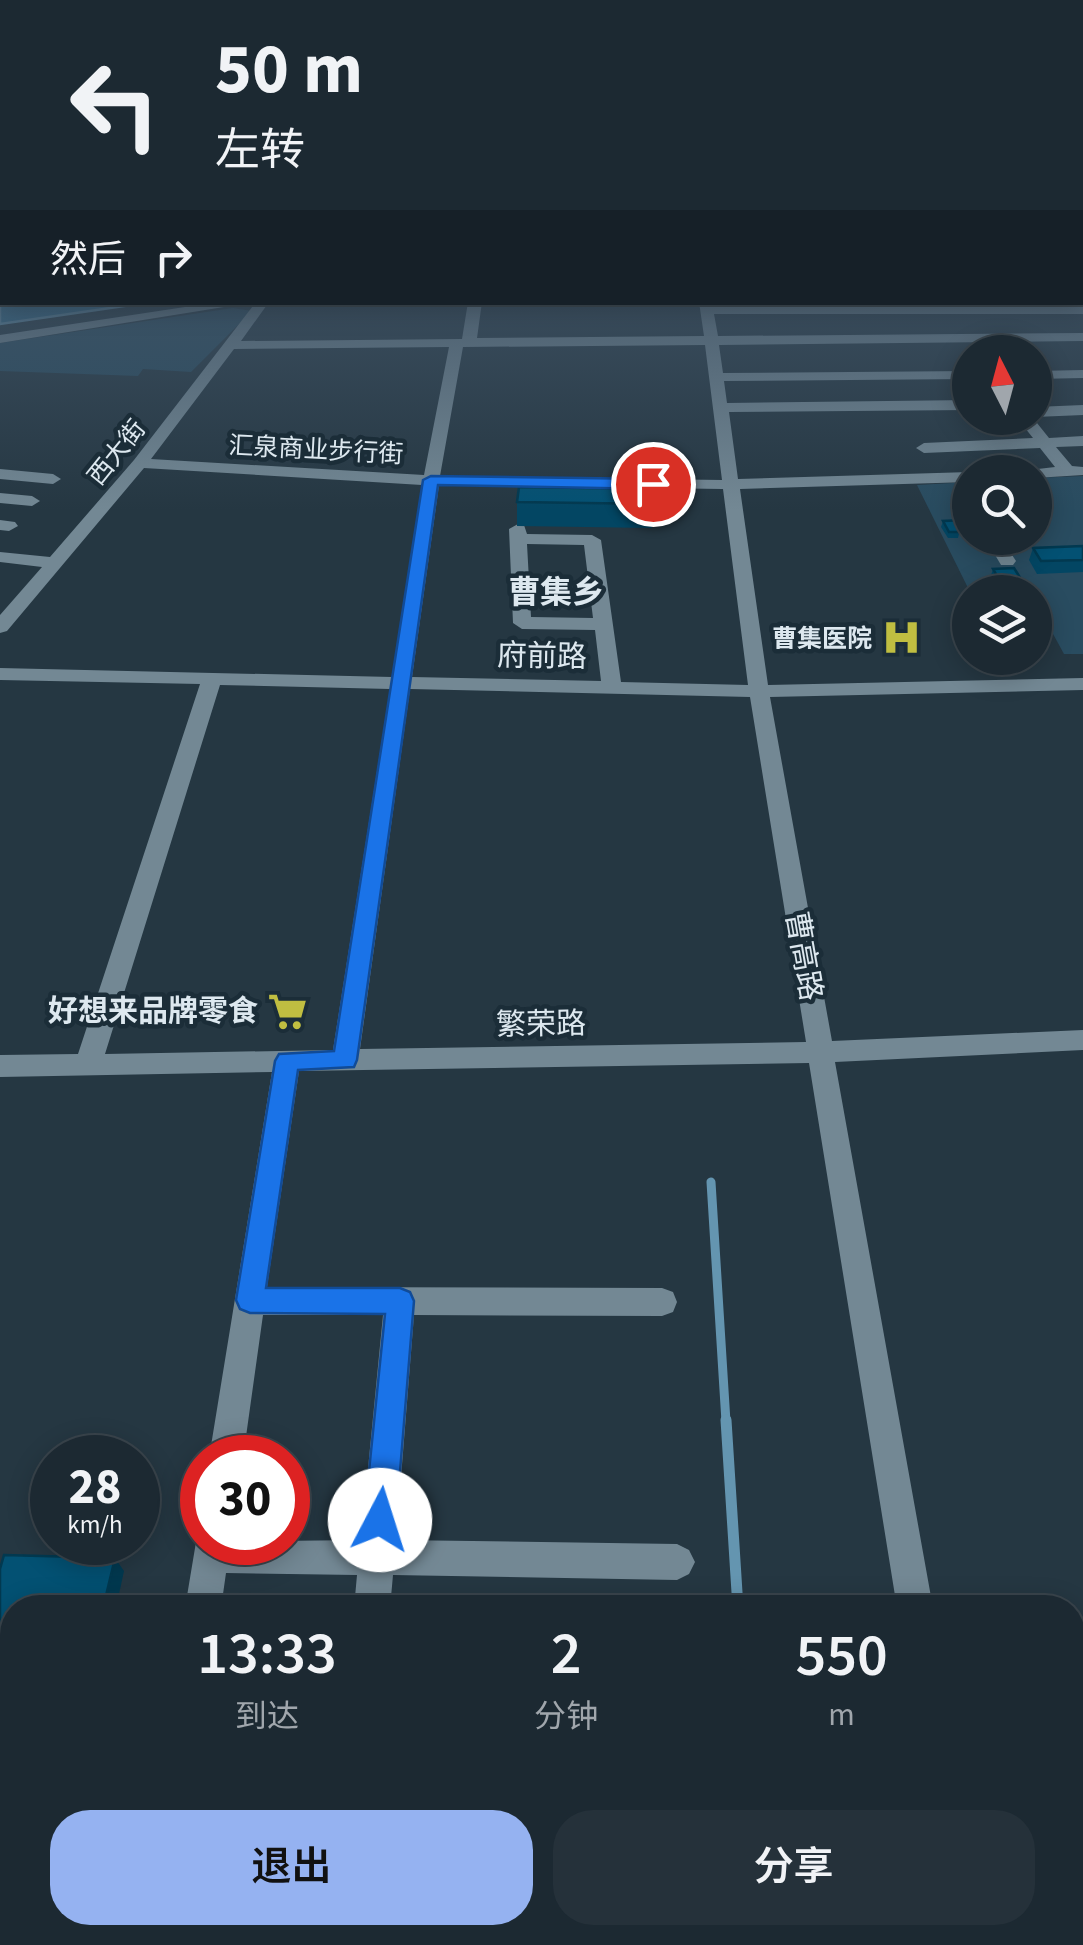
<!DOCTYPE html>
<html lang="zh">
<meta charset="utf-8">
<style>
body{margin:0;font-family:"Source Sans 3","Noto Sans SC",sans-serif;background:#25313a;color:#f1f3f6;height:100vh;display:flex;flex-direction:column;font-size:38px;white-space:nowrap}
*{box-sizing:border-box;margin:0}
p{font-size:32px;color:#a0a6ac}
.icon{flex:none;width:55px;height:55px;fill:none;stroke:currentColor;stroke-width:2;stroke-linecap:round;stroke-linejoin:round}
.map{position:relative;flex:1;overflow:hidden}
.side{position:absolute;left:0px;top:1595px;width:1085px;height:350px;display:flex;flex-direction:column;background:#1c2932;border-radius:40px 40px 0 0;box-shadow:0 5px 25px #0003,0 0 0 2px #3a454d}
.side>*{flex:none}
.guide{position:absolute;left:0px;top:0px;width:1085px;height:305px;box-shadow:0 5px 25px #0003,0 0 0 2px #3a454d;background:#1c2932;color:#f1f3f6;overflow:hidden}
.needle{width:65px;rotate:354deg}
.buttons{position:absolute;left:952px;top:335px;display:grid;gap:20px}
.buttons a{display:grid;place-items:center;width:100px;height:100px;border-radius:50%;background:#1c2932;box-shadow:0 5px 25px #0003,0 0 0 2px #3a454d;font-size:50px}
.speed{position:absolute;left:30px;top:1435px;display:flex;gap:20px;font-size:50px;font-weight:700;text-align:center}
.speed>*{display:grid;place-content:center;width:130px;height:130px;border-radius:50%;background:#1c2932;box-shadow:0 5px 25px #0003,0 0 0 2px #3a454d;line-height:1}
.speed small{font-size:25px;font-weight:400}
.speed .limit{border:15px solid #d22;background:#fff;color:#111}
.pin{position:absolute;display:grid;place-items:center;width:85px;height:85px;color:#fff;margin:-42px;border:5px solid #fff;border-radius:50%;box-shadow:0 2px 10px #0007}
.me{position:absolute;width:110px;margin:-55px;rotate:5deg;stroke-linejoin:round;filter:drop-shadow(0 0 8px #0008)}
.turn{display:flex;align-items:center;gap:35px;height:210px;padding:0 50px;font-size:45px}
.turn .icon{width:130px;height:130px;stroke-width:2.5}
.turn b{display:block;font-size:70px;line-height:85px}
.then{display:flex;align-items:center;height:95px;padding:0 50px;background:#0003;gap:20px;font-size:38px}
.eta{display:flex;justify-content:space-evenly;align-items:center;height:170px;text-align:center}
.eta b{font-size:60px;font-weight:600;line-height:70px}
.button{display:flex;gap:20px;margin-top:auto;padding:20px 50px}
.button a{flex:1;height:115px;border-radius:40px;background:#95b2f1;color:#111;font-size:40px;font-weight:600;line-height:115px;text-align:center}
.button a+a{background:#25313a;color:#f1f3f6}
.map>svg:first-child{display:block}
.green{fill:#294c60}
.water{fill:#307195;stroke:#6495b0;stroke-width:2.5}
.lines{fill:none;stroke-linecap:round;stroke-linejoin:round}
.stream-far1{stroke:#6495b0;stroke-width:9}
.stream{stroke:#6495b0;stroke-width:11}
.minor{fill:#738894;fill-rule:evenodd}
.major{fill:#a2ab7a;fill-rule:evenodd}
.wall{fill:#034663}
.shaded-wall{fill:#023950}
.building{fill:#035173;stroke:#023950;stroke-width:2.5}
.route{fill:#1a73e8;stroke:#114b97;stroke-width:2.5}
.labels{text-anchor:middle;stroke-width:9;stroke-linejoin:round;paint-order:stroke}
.far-street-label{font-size:25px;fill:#dde8ef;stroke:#1b2d38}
.far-poi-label{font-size:25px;font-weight:bold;fill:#dde8ef;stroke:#1b2d38;text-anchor:end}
.street-label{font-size:30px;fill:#dde8ef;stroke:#1b2d38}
.poi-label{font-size:30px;font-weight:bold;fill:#dde8ef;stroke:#1b2d38;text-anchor:end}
.far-district-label{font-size:32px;font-weight:bold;fill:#dde8ef;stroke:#1b2d38}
</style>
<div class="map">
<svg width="1083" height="1945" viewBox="0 0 1083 1945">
<rect width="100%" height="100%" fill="#253742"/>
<!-- green -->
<g class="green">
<polygon points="233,308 252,311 191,372 143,369 138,376 0,371 0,343"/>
<polygon points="1083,476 1083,654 1064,654 1052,632 1035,632 1035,592 970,592 917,485 970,482 970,538 1035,538 1035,478"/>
</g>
<!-- water -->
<polygon class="water" points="0,288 2,302 145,303 0,324"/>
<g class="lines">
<!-- stream-far1 -->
<polyline class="stream-far1" points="711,1182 726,1422"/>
<!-- stream -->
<g class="stream">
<polyline points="726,1420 738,1608"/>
<polyline points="758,1932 759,1945"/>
</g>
<!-- minor -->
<g class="minor">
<polygon points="218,302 255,302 0,343 0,335"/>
<path d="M256 302H269L241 341 462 339 468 302H482L477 338 704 336 699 302H713V306H1083V314H714L718 336 1083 333V341L719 345 723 373 970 371V379L724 381 727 403 970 400V410L729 412 738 479 970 472H972L970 482 740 489 768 685 1083 678V690L770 697 832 1041 1083 1030V1050L835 1062 933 1608H897L809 1063 299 1071 267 1287 662 1288 673 1292 677 1302 673 1312 662 1316 414 1315 396 1540 677 1544 689 1550 695 1562 689 1574 677 1580 393 1575 390 1608H354L357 1575 226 1573 221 1608H185L196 1542 202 1529V1542L361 1540 383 1315H263L243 1458H209L272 1072 0 1077V1055L78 1054 200 684 0 680V668L392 677 422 485 144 468 7 631 0 633V615L42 567 0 562V552L50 557 134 460ZM705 345 722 480 440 476 463 347ZM449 347 424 475 151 459 234 349ZM439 485 723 489 748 685 621 682 601 540 592 535 527 534 524 525 518 524 509 529 513 623 522 629 595 630 601 681 412 677ZM527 544 584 545 593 618 531 617ZM220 685 390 689 333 1050 105 1054ZM410 689 750 697 806 1042 360 1049Z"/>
<polygon points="1083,370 1083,378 1035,379 1035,371"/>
<polygon points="1083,405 1083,415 1035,417 1035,407"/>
<polygon points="1017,418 1033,418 1049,438 1083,436 1083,446 1056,447 1072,466 1083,467 1083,475 1035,478 1035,472 1027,472 1029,470 1055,467 1040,448 924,453 916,448 924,443 1033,438"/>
<polygon points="0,469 53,474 61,479 53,484 0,479"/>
<polygon points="0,493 32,496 40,501 32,506 0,503"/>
<polygon points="0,520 15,522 18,526 9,531 0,530"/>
<polygon points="985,538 1001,538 1016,561 1013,565 1001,565"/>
<rect x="1072" y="1734" width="11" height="38"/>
<polygon points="131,1932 173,1932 172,1945 130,1945"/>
<polygon points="321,1932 363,1932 362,1945 320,1945"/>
<polygon points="949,1932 991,1932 993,1945 951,1945"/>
</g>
<!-- major -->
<rect class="major" x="0" y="267" width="2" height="8"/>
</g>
<!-- wall -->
<g class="wall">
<polygon points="517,502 654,504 652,528 517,526"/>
<polygon points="943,521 969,527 968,534 959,534 958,538 948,538 941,527"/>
<polygon points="1083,546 1083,572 1037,574 1029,560 1033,548"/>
<polygon points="993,569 1026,587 1024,592 995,592 989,582"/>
</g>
<!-- shaded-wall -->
<g class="shaded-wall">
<polygon points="115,1558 124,1571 116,1608 103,1608"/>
<polygon points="30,1932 45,1932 42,1945 27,1945"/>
</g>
<!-- building -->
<g class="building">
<polygon points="519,487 653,489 654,504 517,502"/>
<polygon points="965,520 969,527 958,528 960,532 949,532 943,521"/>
<polygon points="1083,546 1083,560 1041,561 1033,548"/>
<polygon points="1014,568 1026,587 1004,588 993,569"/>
<polygon points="4,1555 115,1558 103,1608 12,1608 12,1932 30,1932 27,1945 0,1945 0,1569"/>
</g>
<!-- sky -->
<linearGradient id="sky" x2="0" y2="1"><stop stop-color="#141e24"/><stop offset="0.46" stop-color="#405365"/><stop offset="1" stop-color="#405365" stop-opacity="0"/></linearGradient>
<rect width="1083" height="510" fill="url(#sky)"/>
<!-- route -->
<polygon class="route" points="431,476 653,479 661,484 653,489 438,485 357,1060 354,1067 298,1070 266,1288 400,1288 410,1292 414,1301 396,1520 391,1532 380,1536 369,1532 364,1520 385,1314 250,1313 240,1309 236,1300 275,1061 279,1054 334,1051 423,480"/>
<!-- icons -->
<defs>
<symbol id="hospital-bare" viewBox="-9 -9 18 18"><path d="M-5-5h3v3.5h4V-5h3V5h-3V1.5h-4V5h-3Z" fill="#c0be41" stroke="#1b2d38" stroke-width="2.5" paint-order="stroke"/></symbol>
<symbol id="supermarket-bare" viewBox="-9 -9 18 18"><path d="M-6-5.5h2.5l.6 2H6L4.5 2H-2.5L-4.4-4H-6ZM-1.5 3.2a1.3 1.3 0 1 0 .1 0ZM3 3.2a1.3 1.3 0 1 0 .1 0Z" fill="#c0be41" stroke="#1b2d38" stroke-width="2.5" paint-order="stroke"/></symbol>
</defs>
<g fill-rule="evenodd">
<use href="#hospital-bare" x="874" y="610" width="55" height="55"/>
<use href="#supermarket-bare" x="260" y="984" width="55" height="55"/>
</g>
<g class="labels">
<!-- far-street labels -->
<g class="far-street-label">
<text transform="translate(316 449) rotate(3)" y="9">汇泉商业步行街</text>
<text transform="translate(116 452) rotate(-51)" y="9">西大街</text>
</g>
<!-- far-poi labels -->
<g class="far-poi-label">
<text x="872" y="647">曹集医院</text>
</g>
<!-- street labels -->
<g class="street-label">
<text transform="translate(542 656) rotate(1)" y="10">府前路</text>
<text transform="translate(804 956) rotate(80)" y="10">曹高路</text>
<text transform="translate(541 1024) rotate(-1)" y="10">繁荣路</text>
</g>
<!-- poi labels -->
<g class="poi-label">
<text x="258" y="1021">好想来品牌零食</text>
</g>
<!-- far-district labels -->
<g class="far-district-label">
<text x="556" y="603">曹集乡</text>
</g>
</g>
</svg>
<div class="buttons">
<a><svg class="needle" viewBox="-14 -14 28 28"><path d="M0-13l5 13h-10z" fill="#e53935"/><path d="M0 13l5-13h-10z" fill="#a0a6ac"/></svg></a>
<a><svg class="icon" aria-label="search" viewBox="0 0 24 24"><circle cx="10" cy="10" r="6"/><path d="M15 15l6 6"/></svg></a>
<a><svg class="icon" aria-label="layers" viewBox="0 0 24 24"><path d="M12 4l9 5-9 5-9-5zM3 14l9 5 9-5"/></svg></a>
</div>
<div class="speed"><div>28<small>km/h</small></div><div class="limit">30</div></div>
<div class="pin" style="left:653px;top:484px;background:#d93025"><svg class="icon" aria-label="arrive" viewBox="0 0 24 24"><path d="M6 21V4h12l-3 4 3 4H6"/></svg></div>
<svg class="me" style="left:380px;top:1520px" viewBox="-20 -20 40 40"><circle r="19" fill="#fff"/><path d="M0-13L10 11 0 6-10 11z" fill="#1a73e8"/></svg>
<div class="guide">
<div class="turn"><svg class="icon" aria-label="left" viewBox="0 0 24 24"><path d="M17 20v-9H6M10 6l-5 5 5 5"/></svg><div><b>50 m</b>左转</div></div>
<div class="then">然后<svg class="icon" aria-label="right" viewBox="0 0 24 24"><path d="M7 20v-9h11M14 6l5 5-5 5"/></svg></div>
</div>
<section class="side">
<div class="eta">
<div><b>13:33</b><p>到达</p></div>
<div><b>2</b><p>分钟</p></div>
<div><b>550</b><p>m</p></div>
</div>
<div class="button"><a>退出</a><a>分享</a></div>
</section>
</div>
